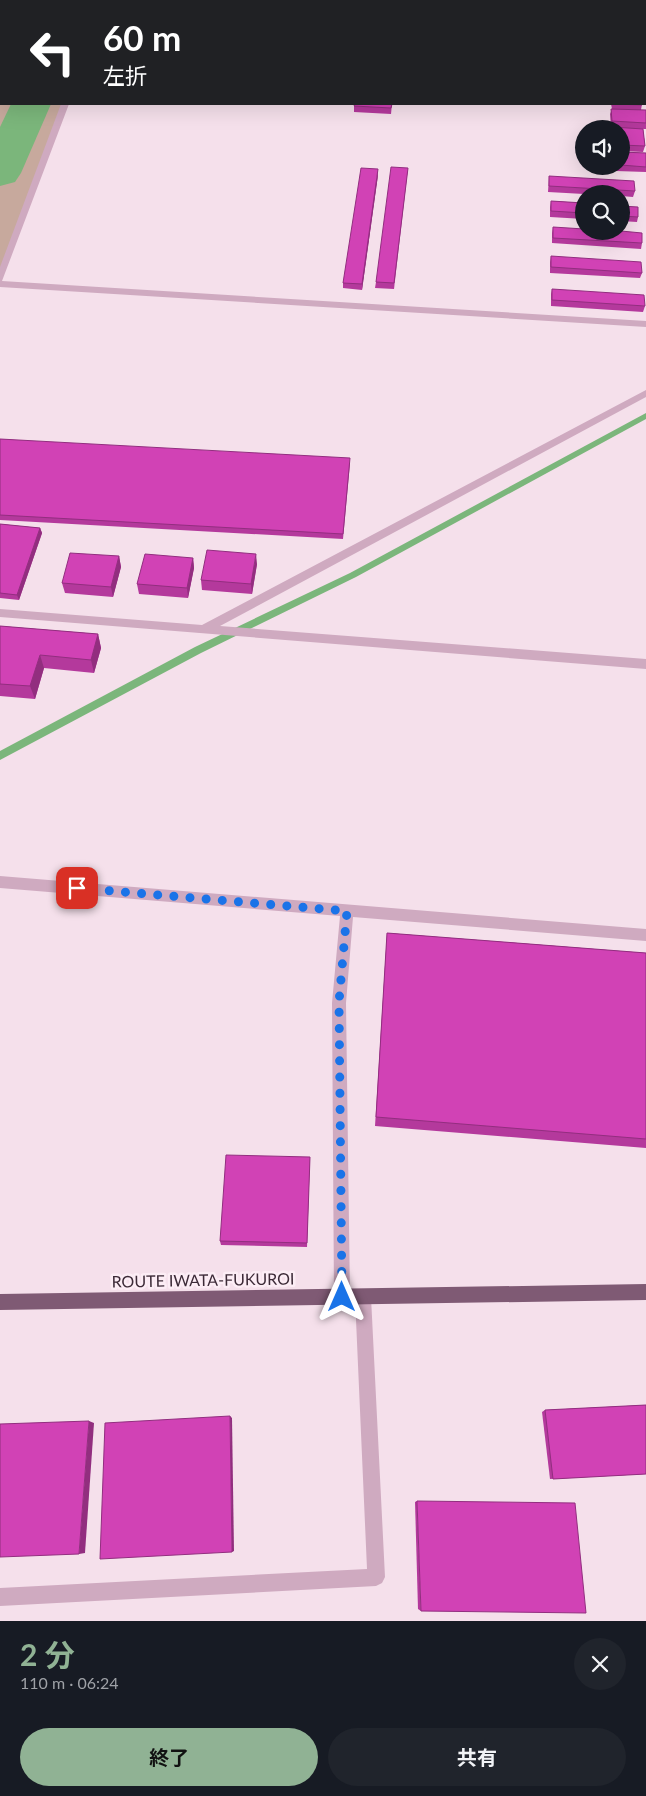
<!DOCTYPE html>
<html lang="ja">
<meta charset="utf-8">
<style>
body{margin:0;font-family:Lato,"Noto Sans JP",sans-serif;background:#20242c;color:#f1f3f6;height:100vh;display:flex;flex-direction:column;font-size:19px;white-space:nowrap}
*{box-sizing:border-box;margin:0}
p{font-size:16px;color:#9ea1a6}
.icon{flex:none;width:28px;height:28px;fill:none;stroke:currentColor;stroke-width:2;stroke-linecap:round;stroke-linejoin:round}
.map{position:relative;height:1621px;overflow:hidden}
.drawer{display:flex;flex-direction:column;background:#171b24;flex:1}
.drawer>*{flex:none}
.top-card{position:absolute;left:0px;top:0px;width:646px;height:105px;box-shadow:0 5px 20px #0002;background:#202124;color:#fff;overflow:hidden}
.buttons{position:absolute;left:575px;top:120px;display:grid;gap:10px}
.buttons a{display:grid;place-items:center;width:55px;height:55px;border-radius:50%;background:#171b24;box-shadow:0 5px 20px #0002;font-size:25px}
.pin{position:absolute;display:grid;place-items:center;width:42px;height:42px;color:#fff;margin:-21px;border-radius:10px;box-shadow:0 2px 8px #0006}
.me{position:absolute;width:55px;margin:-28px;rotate:0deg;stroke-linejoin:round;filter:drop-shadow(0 0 4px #0008)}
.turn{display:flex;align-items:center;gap:18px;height:105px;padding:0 20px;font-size:22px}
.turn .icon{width:65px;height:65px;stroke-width:2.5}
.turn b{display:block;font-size:35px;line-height:42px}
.round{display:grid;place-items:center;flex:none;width:52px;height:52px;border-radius:26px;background:#20242c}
.overview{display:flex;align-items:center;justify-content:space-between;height:85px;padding:0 20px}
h1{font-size:30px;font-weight:700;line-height:38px;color:#90b294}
.button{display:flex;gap:10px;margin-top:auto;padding:10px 20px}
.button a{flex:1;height:58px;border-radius:30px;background:#90b294;color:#111;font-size:20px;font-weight:700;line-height:58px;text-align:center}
.button a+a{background:#20242c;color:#f1f3f6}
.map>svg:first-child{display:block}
.green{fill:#c7a99d}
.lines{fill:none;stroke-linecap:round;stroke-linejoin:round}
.stream{fill:#7bb67b;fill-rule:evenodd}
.river{fill:#7bb67b;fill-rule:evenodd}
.minor{fill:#cfaac0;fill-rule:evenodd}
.major{fill:#7f5a74;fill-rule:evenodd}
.wall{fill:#b4399c}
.shaded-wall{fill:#922e7f}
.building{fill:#d142b5;stroke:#922e7f}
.route{stroke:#1a73e8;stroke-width:9;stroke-dasharray:0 16.2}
.labels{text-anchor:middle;stroke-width:5;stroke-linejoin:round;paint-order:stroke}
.near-street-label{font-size:16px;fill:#3c2a37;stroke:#fcedf5}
</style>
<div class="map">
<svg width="646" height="1621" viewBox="0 0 646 1621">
<rect width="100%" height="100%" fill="#f5e0eb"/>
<!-- green -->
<polygon class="green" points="1,102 65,104 0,279 0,105"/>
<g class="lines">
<!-- stream -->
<polygon class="stream" points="646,413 646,419 356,577 201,653 0,760 0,751 195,647 350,573"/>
<!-- river -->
<g class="river">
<polygon points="54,0 92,0 92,1 55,1"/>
<polygon points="11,104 51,104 21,173 15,182 0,186 0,127"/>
</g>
<!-- minor -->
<g class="minor">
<polygon points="41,0 49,0 49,1 42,1"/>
<polygon points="100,0 108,0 108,1 101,1"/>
<rect x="0" y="29" width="1" height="5"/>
<rect x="645" y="61" width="1" height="4"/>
<polygon points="61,104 69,104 2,281 646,321 646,327 0,287 0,267"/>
<polygon points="646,390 646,397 220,626 646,659 646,669 0,617 0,609 202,625"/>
<polygon points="0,876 646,929 646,941 353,917 346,1003 350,1297 348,1303 342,1305 336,1303 334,1297 332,1003 340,916 0,888"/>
<polygon points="363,1289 369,1291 371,1297 385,1577 382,1583 376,1586 0,1606 0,1588 367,1569 355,1297 357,1291"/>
</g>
<!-- major -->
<polygon class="major" points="646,1284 646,1300 0,1310 0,1294"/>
</g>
<!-- wall -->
<g class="wall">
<polygon points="392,104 391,114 354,112 354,106"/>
<polygon points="611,104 642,104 641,110 646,110 646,129 643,129 645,146 643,152 621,151 621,129 613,129 613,127 611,127 610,114 612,109"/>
<polygon points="621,152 646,153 646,172 616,171 615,166 621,166"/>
<polygon points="408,168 394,289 375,288 376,282"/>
<polygon points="378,175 362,290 343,288 343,283"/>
<polygon points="549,176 635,191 633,197 621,196 621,194 584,194 548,192"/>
<polygon points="551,201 584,203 584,219 550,217 550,207"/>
<polygon points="621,206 638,217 637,222 621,221"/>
<polygon points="553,227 642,243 641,249 552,243 552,233"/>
<polygon points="551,256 642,273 640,278 550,273 550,262"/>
<polygon points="552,289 645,306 643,312 551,306 551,294"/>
<polygon points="0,439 350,463 343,539 0,520"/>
<polygon points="0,524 40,528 42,533 19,600 0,598"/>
<polygon points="119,556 121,567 113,597 65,593 62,583"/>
<polygon points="193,558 194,568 188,598 139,594 137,584"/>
<polygon points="257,564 252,594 202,590 201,580"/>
<polygon points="0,626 98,634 101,648 94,673 44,668 35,699 0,696"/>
<polygon points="387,933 646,953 646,1148 375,1126"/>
<polygon points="310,1157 307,1247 221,1245 220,1241"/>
<polygon points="646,1405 646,1474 550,1479 542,1412 545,1410"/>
<polygon points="417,1501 421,1611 418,1609 415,1502"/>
</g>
<!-- shaded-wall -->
<g class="shaded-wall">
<polygon points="378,169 378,175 362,290 362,284"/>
<polygon points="40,528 42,533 19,600 17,595"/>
<polygon points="256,554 257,564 252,594 251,584"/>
<polygon points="119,556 121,567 113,597 111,587"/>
<polygon points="193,558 194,568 188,598 187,588"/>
<polygon points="98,634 101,648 94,673 91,660"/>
<polygon points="40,655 44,668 35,699 30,686"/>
<polygon points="230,1416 232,1418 234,1551 232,1552"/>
<polygon points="89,1421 94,1423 85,1553 79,1554"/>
</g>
<!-- building -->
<g class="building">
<polygon points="355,104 392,104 391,108 354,106"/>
<polygon points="613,104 642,104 642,105"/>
<polygon points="611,109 646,110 646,123 612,121"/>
<polygon points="613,127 643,129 645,146 621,145 621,129 613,129"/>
<polygon points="621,152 646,153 646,167 621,165"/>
<polygon points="391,167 408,168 394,283 376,282"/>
<polygon points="361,168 378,169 362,284 343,283"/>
<polygon points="549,176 634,181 635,191 549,186"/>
<polygon points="551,201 584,203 584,213 551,211"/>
<polygon points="621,206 638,207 638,217 621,216"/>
<polygon points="553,227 584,229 584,231 621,231 642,233 642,243 553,238"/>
<polygon points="551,256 641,262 642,273 551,267"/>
<polygon points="552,289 644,295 645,306 552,300"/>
<polygon points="0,439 350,458 343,534 0,515"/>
<polygon points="0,524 40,528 17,595 0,593"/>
<polygon points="207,550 256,554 251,584 201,580"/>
<polygon points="70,553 119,556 111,587 62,583"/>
<polygon points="145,554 193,558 187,588 137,584"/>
<polygon points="0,626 98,634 91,660 40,655 30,686 0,684"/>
<polygon points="387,933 646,953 646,1139 376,1117"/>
<polygon points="226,1155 310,1157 307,1243 220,1241"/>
<polygon points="646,1405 646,1474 553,1479 545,1410"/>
<polygon points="230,1416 232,1552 100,1559 105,1423"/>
<polygon points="89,1421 79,1554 0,1557 0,1424"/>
<polygon points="417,1501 575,1503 586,1613 421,1611"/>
</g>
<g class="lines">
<!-- route -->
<polyline class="route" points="77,888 347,911 339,1002 342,1297"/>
</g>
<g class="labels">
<!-- near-street labels -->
<g class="near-street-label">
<text transform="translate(203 1280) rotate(-1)" y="6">ROUTE IWATA-FUKUROI</text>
</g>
</g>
</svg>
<div class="buttons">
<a><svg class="icon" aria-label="sound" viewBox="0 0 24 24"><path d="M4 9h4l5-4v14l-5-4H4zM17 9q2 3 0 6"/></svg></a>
<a><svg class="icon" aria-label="search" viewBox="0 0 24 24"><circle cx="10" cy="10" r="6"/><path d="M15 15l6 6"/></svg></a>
</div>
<div class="pin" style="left:77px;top:888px;background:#d93025"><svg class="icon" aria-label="arrive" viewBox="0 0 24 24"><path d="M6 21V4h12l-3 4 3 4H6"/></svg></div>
<svg class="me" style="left:342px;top:1297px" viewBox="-20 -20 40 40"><path d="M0-17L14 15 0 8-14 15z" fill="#1a73e8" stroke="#fff" stroke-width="4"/></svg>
<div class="top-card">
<div class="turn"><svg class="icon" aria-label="left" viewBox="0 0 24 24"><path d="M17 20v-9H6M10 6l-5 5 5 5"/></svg><div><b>60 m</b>左折</div></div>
</div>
</div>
<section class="drawer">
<div class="overview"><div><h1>2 分</h1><p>110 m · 06:24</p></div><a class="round"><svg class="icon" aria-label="close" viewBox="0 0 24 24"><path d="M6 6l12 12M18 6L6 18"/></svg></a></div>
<div class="button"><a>終了</a><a>共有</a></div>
</section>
